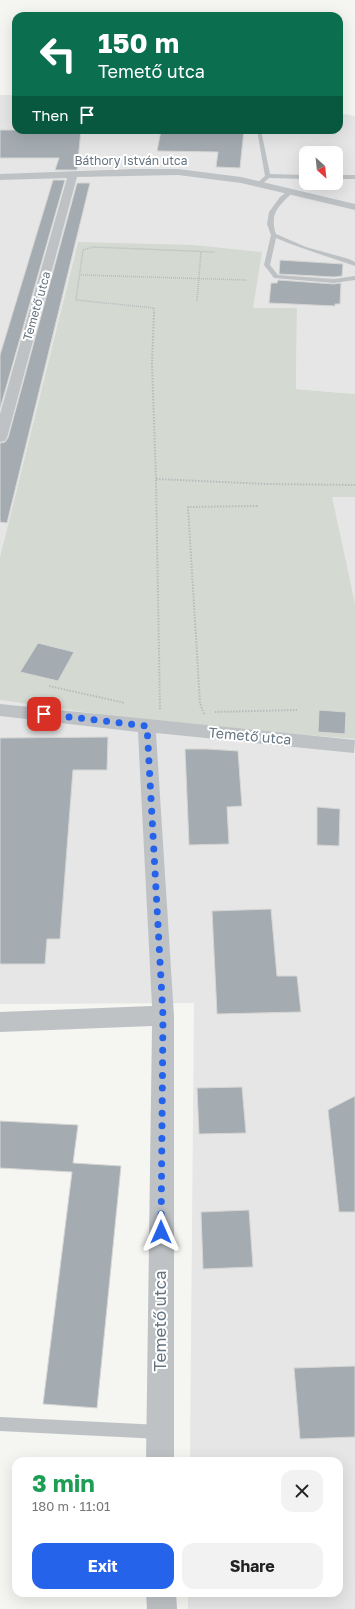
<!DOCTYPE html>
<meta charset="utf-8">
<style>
body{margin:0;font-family:"Golos Text",sans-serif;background:#f2f2f2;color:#222;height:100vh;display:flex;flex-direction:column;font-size:15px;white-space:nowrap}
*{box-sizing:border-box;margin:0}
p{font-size:13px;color:#767676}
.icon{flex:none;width:22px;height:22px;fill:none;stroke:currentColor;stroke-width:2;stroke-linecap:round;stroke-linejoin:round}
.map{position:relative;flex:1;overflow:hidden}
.sheet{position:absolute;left:12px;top:1457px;width:331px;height:140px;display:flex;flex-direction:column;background:#fff;border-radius:12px;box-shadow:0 4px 16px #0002}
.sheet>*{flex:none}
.guide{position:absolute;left:12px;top:12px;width:331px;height:122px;border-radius:12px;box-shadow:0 4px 16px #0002;background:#0b6e4f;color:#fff;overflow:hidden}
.needle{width:26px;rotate:153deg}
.fabs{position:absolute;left:299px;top:146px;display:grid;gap:8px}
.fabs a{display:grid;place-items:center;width:44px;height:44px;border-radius:8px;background:#fff;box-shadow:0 4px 16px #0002;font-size:20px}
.pin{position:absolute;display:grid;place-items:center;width:34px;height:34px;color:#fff;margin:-17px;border-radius:8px;box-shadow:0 2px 6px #0006}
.me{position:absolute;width:44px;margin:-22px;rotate:0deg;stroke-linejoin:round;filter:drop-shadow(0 0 3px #0008)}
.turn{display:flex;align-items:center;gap:14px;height:84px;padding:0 20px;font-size:18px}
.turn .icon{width:52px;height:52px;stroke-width:2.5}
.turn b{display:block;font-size:28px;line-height:34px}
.then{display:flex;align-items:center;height:38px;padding:0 20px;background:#0003;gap:8px;font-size:15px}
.round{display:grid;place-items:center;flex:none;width:42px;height:42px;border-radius:12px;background:#f2f2f2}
.overview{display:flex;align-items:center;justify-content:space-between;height:68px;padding:0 20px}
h1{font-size:24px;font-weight:700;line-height:30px;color:#1e9e55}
.button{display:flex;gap:8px;margin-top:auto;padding:8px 20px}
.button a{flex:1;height:46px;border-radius:12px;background:#2563eb;color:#fff;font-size:16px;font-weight:700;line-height:46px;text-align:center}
.button a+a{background:#f2f2f2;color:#222}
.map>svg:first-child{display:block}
.built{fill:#e5e6e5;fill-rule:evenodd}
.green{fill:#d4dad1}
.building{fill:#a4acb2;stroke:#d6d6d4}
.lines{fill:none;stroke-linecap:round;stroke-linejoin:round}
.path-far1{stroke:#b8bbbd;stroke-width:1.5;stroke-dasharray:1 1;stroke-linecap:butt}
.path{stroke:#b8bbbd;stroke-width:2;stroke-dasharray:1.5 1.5;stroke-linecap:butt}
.service{fill:#bec2c5;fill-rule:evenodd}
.minor{fill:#bec2c5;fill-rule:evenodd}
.route{stroke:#2563eb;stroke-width:7;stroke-dasharray:0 12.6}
.labels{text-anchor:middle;stroke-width:4;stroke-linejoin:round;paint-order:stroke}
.far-street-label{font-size:12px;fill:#657481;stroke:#fff}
.street-label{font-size:14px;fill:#657481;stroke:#fff}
.near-street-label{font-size:17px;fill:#657481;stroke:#fff}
</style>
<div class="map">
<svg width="355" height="1609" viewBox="0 0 355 1609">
<rect width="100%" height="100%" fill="#f5f5f1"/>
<!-- built -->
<g class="built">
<path d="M0 95H16V130H339V113L355 116V394L296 389 297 308H253L78 242 0 557ZM306 153H336V183H306Z"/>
<polygon points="331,496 355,497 355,603"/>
<polygon points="0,700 166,724 355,739 355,1609 188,1609 188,1593 339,1593 339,1461 190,1461 194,1003 0,1004"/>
</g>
<!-- green -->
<polygon class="green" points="78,242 194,245 262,252 253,308 297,308 296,389 355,394 355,497 332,497 355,603 355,739 166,724 0,700 0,557"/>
<!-- building -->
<g class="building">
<polygon points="0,130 81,130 77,170 55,170 59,158 0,158"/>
<polygon points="161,130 244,130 240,168 216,167 218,152 157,151"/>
<polygon points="53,180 65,180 0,409 0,355"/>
<polygon points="77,183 90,183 7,523 0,522 0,443 5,442 8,438"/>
<polygon points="280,260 343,264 342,276 334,277 279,274"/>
<polygon points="278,280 334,284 341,283 340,304 335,304 335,306 269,303 271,283 277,283"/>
<polygon points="38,643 74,652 58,681 20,672"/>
<polygon points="319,710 346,712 345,734 318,732"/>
<polygon points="108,737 107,770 73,770 60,939 47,939 45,964 0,964 0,738"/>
<polygon points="185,749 207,749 238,751 242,806 227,807 229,844 189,845"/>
<polygon points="317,807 340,809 339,846 317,845"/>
<polygon points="271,909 277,976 297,976 301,1012 217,1014 212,911"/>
<polygon points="242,1087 246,1133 199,1134 197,1088"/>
<polygon points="355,1096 355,1212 339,1212 328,1110"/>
<polygon points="0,1121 78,1125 73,1163 121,1166 97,1408 43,1404 72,1172 0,1168"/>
<polygon points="249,1210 253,1267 203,1269 201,1212"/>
<polygon points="355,1366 355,1437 300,1439 294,1368"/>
</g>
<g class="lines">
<!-- path-far1 -->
<g class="path-far1">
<polyline points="81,275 246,280"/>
<polyline points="197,301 201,252"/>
<polyline points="154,313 154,308 76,300 83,250 93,247 215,252"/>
</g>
<!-- path -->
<g class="path">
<polyline points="154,312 152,363 156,479 160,710"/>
<polyline points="156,479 267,484 355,485"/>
<polyline points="49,686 125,703"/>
<polyline points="215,712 297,710"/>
<polyline points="204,714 200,703 188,507 259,506"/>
</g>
<!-- service -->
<g class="service">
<polygon points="257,130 261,130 270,174 306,175 306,179 269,178 261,185 257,185 257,183 265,176"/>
<rect x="336" y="175" width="19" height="4"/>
<path d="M288 191 293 192C279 206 269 213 276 234L306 247 349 259 355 262V266C329 257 302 249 276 238L270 265 278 275 334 279 355 276V280L334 283 274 278 264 265 271 235 267 224 269 212 280 197Z"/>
<polygon points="0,1417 160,1425 165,1427 167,1432 165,1437 160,1439 0,1431"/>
</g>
<!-- minor -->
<g class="minor">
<polygon points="135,169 178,169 241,177 355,204 355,210 241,183 178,175 77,177 7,438 5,441 0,442 0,414 67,178 0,180 0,174"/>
<polygon points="0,704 355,740 354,753 156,733 174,1016 174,1461 146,1461 152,1026 0,1032 0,1012 152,1006 138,732 0,716"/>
<polygon points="146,1593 176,1593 177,1609 147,1609"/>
</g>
</g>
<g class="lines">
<!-- route -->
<polyline class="route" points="44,714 147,726 163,1016 161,1232"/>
</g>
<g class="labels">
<!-- far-street labels -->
<g class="far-street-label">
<text x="131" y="165">Báthory István utca</text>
<text transform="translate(37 306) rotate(-74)" y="4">Temető utca</text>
</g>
<!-- street labels -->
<g class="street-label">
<text transform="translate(250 736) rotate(5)" y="5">Temető utca</text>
</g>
<!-- near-street labels -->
<g class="near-street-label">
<text transform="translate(160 1321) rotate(-90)" y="6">Temető utca</text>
</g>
</g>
</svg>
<div class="fabs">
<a><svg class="needle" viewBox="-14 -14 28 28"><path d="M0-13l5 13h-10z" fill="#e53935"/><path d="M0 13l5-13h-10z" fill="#767676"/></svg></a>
</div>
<div class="pin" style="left:44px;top:714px;background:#d93025"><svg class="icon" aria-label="arrive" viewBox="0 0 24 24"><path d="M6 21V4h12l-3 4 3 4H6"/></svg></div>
<svg class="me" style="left:161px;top:1232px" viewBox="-20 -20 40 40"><path d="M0-17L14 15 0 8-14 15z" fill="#2563eb" stroke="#fff" stroke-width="4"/></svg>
<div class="guide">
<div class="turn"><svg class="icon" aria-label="left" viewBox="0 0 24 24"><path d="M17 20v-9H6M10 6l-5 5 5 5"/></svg><div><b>150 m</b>Temető utca</div></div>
<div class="then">Then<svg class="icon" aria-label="arrive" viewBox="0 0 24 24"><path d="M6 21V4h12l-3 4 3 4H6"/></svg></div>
</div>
<section class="sheet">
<div class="overview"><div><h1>3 min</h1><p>180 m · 11:01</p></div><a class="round"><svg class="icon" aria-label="close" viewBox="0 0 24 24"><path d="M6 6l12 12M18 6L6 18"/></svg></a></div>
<div class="button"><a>Exit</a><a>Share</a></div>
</section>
</div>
